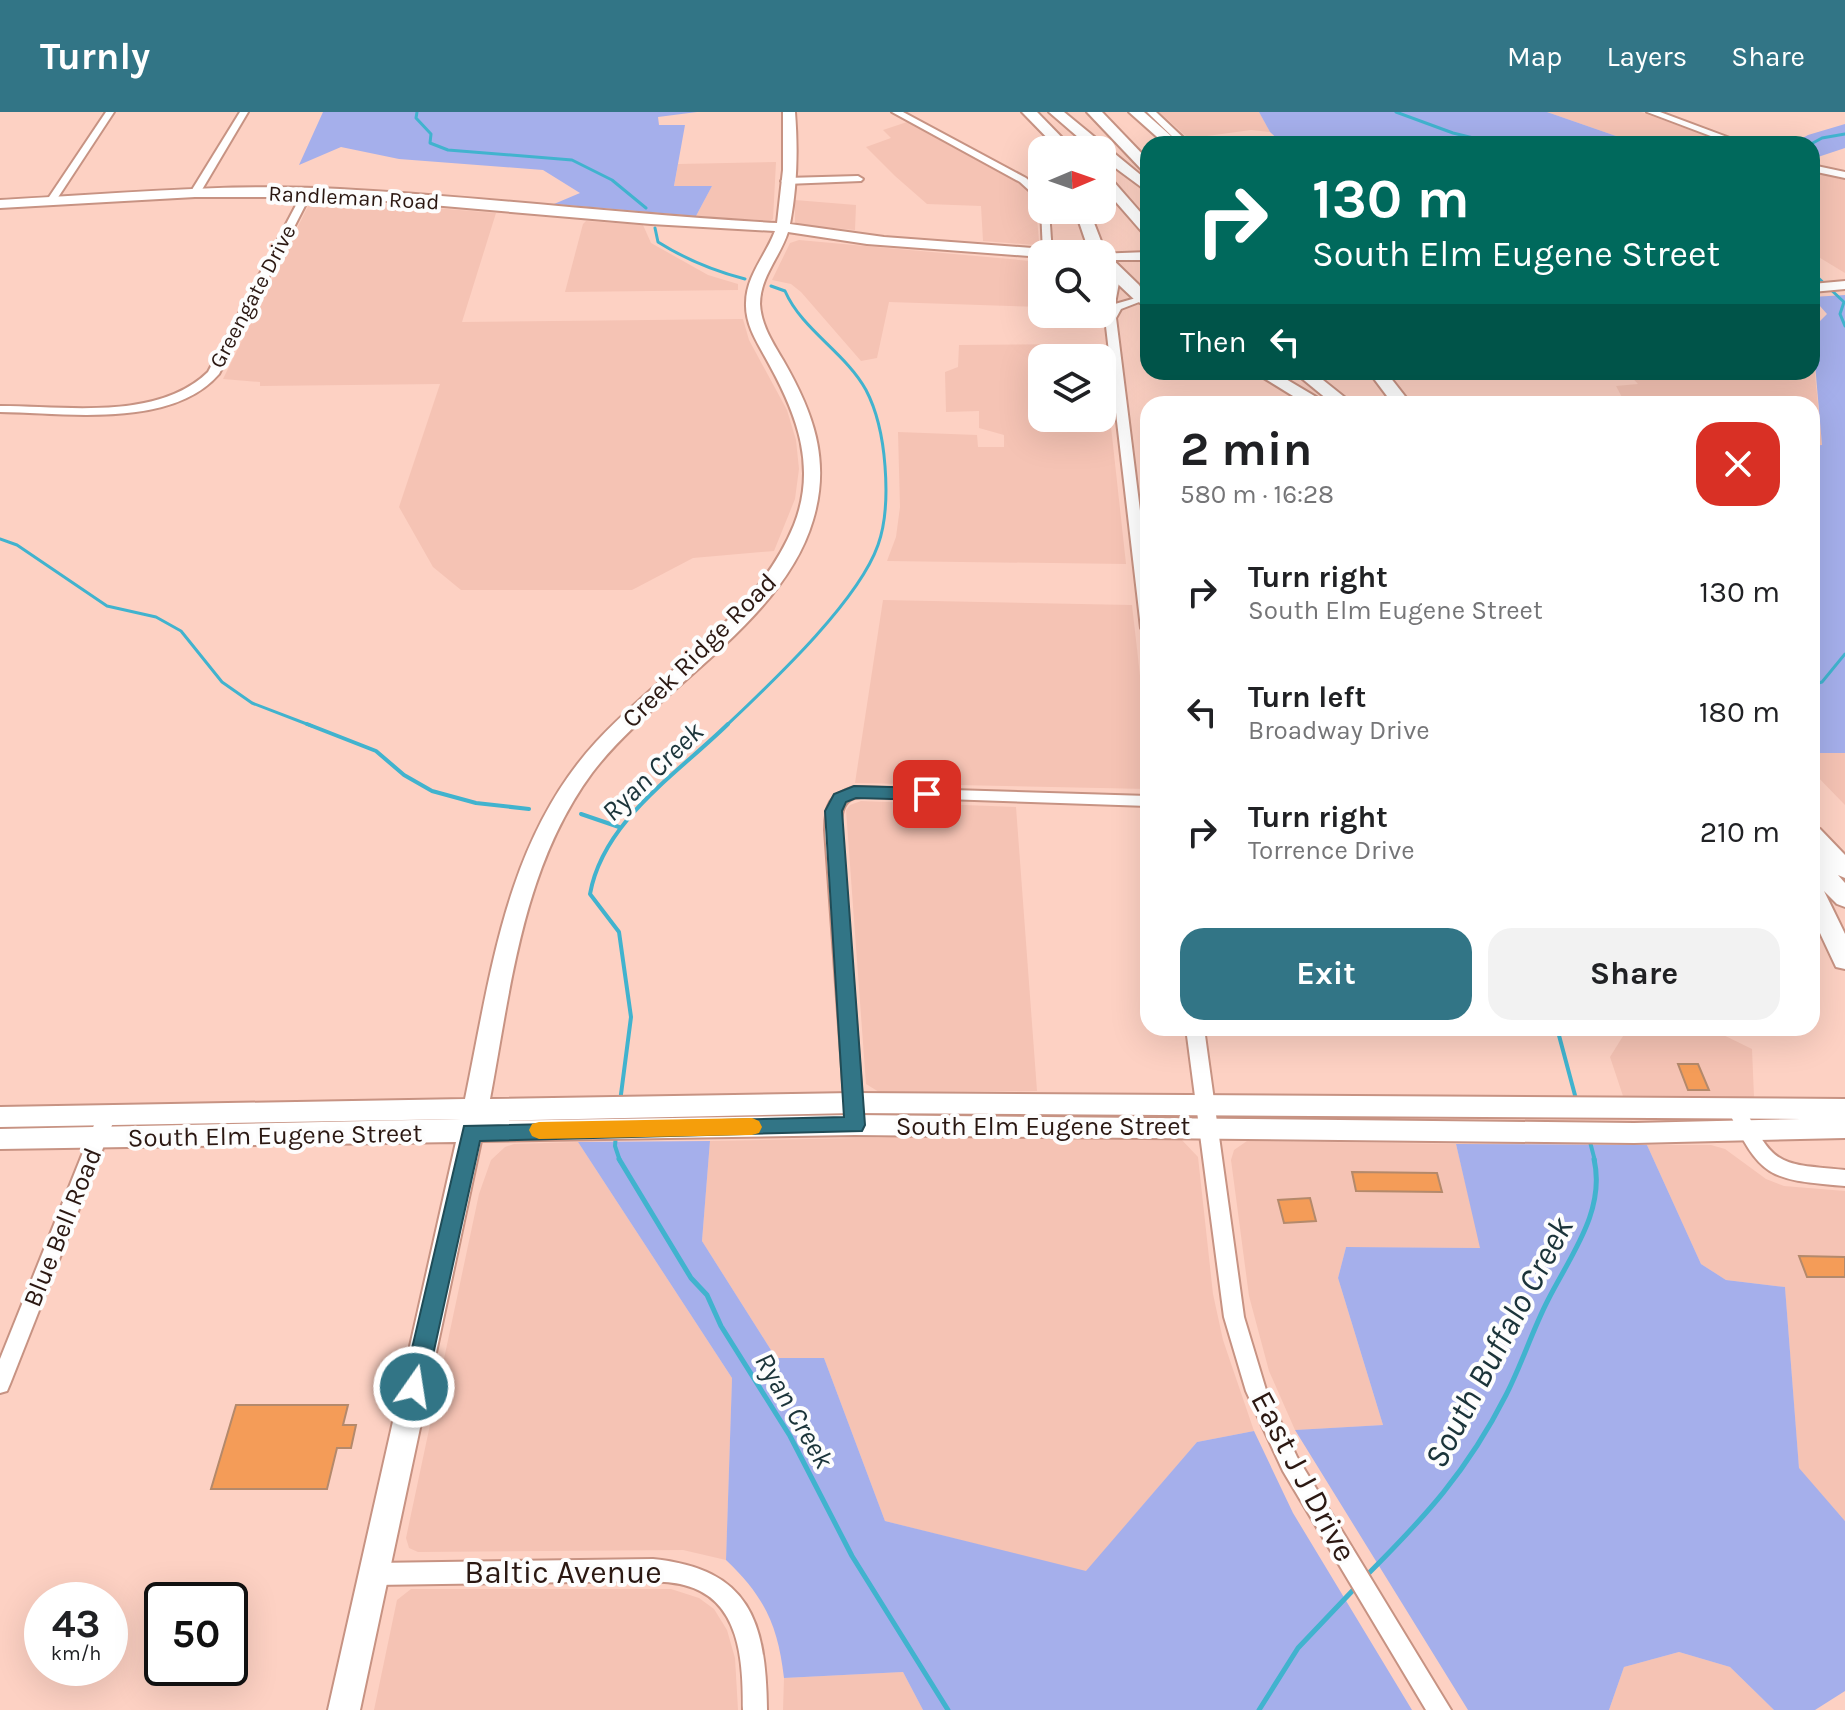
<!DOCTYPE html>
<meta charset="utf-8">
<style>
body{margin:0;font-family:Karla,sans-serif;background:#f2f2f2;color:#202124;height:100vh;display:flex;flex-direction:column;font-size:30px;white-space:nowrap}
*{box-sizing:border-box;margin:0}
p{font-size:26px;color:#757577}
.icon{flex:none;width:44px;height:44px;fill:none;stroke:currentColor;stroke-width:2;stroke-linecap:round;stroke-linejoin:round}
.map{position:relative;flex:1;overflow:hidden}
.side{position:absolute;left:1140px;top:284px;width:680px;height:640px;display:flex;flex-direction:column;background:#fff;border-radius:24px;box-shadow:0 8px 32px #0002}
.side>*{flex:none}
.banner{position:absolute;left:1140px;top:24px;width:680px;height:244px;border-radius:24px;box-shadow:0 8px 32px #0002;background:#00695c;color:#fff;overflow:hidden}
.needle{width:52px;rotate:88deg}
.controls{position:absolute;left:1028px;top:24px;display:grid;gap:16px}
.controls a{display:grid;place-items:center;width:88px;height:88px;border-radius:16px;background:#fff;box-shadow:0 8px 32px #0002;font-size:40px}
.speed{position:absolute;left:24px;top:1470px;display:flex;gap:16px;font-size:40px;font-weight:700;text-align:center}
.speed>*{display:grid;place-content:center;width:104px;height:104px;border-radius:50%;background:#fff;box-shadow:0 8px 32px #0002;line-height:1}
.speed small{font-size:20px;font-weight:400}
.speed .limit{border:4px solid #111;border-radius:12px;background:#fff;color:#111}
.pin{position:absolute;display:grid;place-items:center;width:68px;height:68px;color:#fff;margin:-34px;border-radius:16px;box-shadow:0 4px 12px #0006}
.me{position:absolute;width:88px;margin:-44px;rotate:13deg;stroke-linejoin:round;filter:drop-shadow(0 0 6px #0008)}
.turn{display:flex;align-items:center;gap:28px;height:168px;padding:0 40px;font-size:36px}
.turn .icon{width:104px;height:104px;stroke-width:2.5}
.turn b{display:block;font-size:56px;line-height:68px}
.then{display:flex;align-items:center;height:76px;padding:0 40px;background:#0003;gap:16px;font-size:30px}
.round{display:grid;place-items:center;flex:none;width:84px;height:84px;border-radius:24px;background:#f2f2f2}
.headline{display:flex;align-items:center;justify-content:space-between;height:136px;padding:0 40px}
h1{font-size:48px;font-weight:700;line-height:60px}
.cta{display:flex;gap:16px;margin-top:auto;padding:16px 40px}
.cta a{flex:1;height:92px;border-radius:24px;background:#327586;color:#fff;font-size:32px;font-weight:700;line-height:92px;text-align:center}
.cta a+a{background:#f2f2f2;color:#202124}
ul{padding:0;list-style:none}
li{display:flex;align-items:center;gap:24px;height:120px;padding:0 40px}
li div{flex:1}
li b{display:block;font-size:30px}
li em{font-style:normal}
header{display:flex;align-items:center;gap:48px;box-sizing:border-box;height:112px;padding:0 40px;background:#327586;color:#fff}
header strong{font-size:38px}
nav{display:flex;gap:44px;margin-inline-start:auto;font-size:28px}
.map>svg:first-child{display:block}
.built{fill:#f5c3b4;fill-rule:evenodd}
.green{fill:#a5afeb}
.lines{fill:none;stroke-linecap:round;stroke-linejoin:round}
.stream-far2{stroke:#41b3ce;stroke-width:3}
.stream-far1{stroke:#41b3ce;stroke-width:4}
.stream{stroke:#41b3ce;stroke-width:5}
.building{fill:#f49c58;stroke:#b4896b;stroke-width:2}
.minor-casing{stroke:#c79383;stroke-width:4}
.major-casing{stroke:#c79383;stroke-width:4}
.highway-casing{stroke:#c79383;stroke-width:4}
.minor{fill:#fff;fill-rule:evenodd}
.major{fill:#fff;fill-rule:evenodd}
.highway{fill:#fff;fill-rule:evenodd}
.route{fill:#327586;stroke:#204c57;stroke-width:2}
.slow{fill:#f59e0b}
.labels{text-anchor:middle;stroke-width:8;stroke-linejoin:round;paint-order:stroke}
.far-street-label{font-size:22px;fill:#2b1812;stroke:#fdfdfd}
.street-label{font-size:26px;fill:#2b1812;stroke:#fdfdfd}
.water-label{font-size:28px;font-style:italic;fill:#1b343a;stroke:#fdfdfd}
.near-street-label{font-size:32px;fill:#2b1812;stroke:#fdfdfd}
.near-water-label{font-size:34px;font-style:italic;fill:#1b343a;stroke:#fdfdfd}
</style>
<header>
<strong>Turnly</strong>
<nav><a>Map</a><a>Layers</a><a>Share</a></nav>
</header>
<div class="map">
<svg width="1845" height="1598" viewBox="0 0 1845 1598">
<rect width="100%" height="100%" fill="#fdd1c3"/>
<!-- built -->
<g class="built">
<polygon points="1159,0 1259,0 1270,20 1251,18 1207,24 1195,32"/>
<polygon points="1547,0 1641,0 1728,32 1639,32"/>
<polygon points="907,10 1027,76 1036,94 1039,129 1035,133 983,129 981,94 927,92 895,64 866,35 891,26 883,18"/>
<polygon points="776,50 773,107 770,109 696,104 712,74 674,75 678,52"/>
<polygon points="1812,60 1845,68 1845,161 1812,141"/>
<polygon points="323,87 496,101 462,210 743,207 749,228 787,298 796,328 799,357 795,387 774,439 693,446 632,478 461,478 433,455 399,395 440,272 260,274 260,270 223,267 309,92"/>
<polygon points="795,88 856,93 855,118 799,113 795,110"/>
<polygon points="586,109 643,113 651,131 708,163 738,172 738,178 565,180 583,112"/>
<polygon points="799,128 1042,150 1042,195 889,190 877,246 861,249 801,180 791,172 772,168 790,131"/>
<path d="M1102 232 1126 452 887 449 896 425 900 395 898 320 977 323 978 335H1004V323L979 316V299L946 300 945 260 958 255 959 233ZM1042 246H1102V306H1042Z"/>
<polygon points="1812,232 1822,334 1812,334 1812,292 1492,292 1489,284 1624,289 1616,274 1638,272 1627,260 1812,260"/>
<polygon points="883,488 1132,493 1148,634 1148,677 855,671"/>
<polygon points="1812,641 1845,641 1845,693 1812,659"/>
<polygon points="861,689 1016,695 1037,979 879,980 866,972 846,698 850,693"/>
<polygon points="1628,916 1709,916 1752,937 1754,985 1624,987 1610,945"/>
<polygon points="957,1024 1180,1026 1198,1045 1213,1182 1223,1228 1254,1319 1197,1330 1086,1460 885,1409 824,1246 776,1246 702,1129 710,1029"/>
<polygon points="1247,1029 1456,1032 1481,1136 1346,1135 1338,1166 1383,1313 1295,1318 1269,1259 1249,1184 1231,1048 1234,1038"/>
<polygon points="578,1030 732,1266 726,1448 683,1438 418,1440 409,1436 406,1426 479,1082 491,1048 505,1035 514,1032"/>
<polygon points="1647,1033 1711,1033 1725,1037 1766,1067 1784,1074 1845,1079 1845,1409 1799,1357 1785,1175 1726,1168 1701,1152"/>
<polygon points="411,1477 671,1477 699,1486 714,1497 727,1518 735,1546 738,1598 374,1598 397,1488"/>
<polygon points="1679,1540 1730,1555 1774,1598 1609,1598 1624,1555"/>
<polygon points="903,1560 923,1598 783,1598 784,1566"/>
</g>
<!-- green -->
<g class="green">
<polygon points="323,0 697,0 658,5 659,13 685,13 674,74 712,74 696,104 554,92 580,81 543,58 399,47 341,35 299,53"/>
<polygon points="1259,0 1547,0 1639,32 1283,32 1270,20"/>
<polygon points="1845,12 1845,36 1812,47 1812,32 1792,32 1808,23"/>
<polygon points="1845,183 1845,641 1812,641 1812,462 1819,460 1812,448 1812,334 1822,333 1812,217 1827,202 1812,185"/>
<path d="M710 1029 702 1129 776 1246H824L885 1409 1086 1459 1197 1330 1254 1319 1293 1401 1412 1598H923L903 1560 784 1566C778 1514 765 1485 726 1448L732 1266 578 1030Z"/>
<polygon points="1456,1032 1647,1033 1701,1152 1726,1168 1785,1175 1799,1356 1845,1409 1845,1579 1815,1598 1774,1598 1730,1555 1679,1540 1624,1555 1609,1598 1468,1598 1295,1318 1383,1313 1338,1166 1346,1135 1480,1136"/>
</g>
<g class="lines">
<!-- stream-far2 -->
<g class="stream-far2">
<polyline points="417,0 416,6 431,22 430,31 448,38 572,48 612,68 646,96"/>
<polyline points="1396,0 1453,21 1498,32"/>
<polyline points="1811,32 1822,26 1845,22"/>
<path d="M655 116 658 130C685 147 714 159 745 167"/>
<polyline points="1812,160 1844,190 1840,202 1845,214"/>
<polyline points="0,427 17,433 107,494 156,505 181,519 222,570 252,591 312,614"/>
<polyline points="1812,573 1822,570 1845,542"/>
<path d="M726 614C771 571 858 490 878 433 887 408 887 380 885 354 883 327 878 301 866 278 845 240 802 218 785 179L771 174"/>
</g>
<!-- stream-far1 -->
<g class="stream-far1">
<polyline points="307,612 376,639 404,663 432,679 476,691 529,697"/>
<polyline points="581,702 619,715"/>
<polyline points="1557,916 1576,987"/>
<path d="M620 990 631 905 619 820 590 782C603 709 677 662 728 612"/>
<polyline points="616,1022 615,1034 620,1049"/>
<polyline points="1589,1026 1595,1049"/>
</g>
<!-- stream -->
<g class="stream">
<polyline points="619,1047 691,1166 707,1183 721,1214 790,1324 852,1444 948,1598"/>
<path d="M1365 1465C1425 1405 1467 1360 1506 1283 1522 1252 1532 1219 1548 1188 1570 1144 1606 1099 1594 1047"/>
<polyline points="1259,1598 1298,1536 1356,1475"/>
</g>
</g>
<!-- building -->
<g class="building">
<polygon points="1678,952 1698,952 1709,978 1688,978"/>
<polygon points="1352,1060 1437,1061 1442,1080 1356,1079"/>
<polygon points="1310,1086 1316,1109 1284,1111 1278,1088"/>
<polygon points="1799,1144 1845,1145 1845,1165 1807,1165"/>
<polygon points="236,1293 348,1293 343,1313 356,1313 351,1336 337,1336 327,1377 211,1377"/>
</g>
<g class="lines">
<defs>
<g id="minor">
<polygon points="106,0 114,0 53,93 47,93 45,91"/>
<polygon points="240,0 248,0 200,81 192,83 190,81"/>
<polygon points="892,0 903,0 1026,66 1042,80 1042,90 1020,70"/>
<polygon points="1147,0 1156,0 1190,32 1180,32"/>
<polygon points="1647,0 1660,0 1746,32 1732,32"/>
<polygon points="1812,53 1845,60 1845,66 1812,59"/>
<polygon points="858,64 863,67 861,69 786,72 781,69 786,66"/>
<path d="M304 78 312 80 219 262C172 317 65 301 0 300V294C65 294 158 309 208 260Z"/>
<polygon points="1041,96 1049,98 1052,142 1043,141"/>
<path d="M1106 141 1139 173 1147 187 1121 197 1116 206 1148 463V520L1141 516 1104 197 1110 164 1116 161 1102 146V142ZM1120 165 1136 186 1115 192Z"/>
<polygon points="1612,260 1624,260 1627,263 1621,266"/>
<path d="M854 675 1148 684V694L887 685C855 685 840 680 841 718L864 1013 861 1018 855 1020 849 1018 846 1013 825 718C825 692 829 683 854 675Z"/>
<polygon points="1186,916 1204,916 1244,1205 1266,1278 1297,1345 1451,1598 1426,1598 1283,1359 1246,1279 1224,1205"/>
<path d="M1736 989 1742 991C1774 1054 1776 1052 1845 1058V1074C1768 1067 1761 1067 1727 996L1730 991Z"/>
<polygon points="107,996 113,998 116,1003 10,1272 7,1279 0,1281 0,1247 98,1003 101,998"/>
<path d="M653 1447C750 1457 766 1509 767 1598H743C743 1550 741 1487 684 1473 674 1470 663 1470 653 1469L374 1473 366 1470 363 1462 366 1454 374 1451Z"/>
</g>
<g id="major">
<path d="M783 0H795C798 37 797 76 790 112L884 125 1058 138 1065 142H1042V145L867 132 788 120C780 145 760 165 760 192 761 213 773 231 783 248 813 300 831 348 813 408 783 511 655 578 592 661 522 756 511 875 490 987L853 981 1845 987V1026L1634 1031 855 1023 481 1029 360 1598H328L456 1030 0 1037V1017L461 1007 0 1015V995L465 987C491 861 506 728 596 630 662 558 756 506 794 413 817 355 797 303 769 252 759 233 745 214 746 191 746 164 766 143 775 119L651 112 339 85H195L0 96V88C113 82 227 71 340 77 486 85 631 103 777 111L783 58ZM853 1001 1801 1007 1634 1011 855 1003 485 1009Z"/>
<polygon points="1148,140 1148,148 1109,148 1147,184 1147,190 1137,190 1102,157 1102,142 1096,142"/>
<polygon points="1845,169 1845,177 1812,180 1812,172"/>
</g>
<g id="highway">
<polygon points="1022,0 1037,0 1074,38 1059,38"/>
<polygon points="1049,0 1064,0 1148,69 1148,80 1102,46 1102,38 1093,38"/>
<polygon points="1087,0 1102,0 1148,48 1148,60 1143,59"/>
<polygon points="1129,0 1144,0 1180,32 1165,32"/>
<polygon points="1102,61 1107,62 1148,109 1148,122 1143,121 1102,74"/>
<polygon points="1075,98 1089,98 1106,142 1103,145 1102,142 1090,142"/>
<polygon points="1142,182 1148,184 1148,196 1134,187"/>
<polygon points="1254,260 1274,260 1328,292 1306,292"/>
<polygon points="1294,260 1313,260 1353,292 1333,292"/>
<polygon points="1369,260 1386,260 1411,292 1393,292"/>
<polygon points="1812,715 1820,717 1845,743 1845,766 1838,763 1845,771 1845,795 1837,792 1824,779 1845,822 1845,857 1836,855 1812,804 1812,769 1816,771 1812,766 1812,743 1819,745 1812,737"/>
</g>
</defs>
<!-- minor casing -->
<use href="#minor" class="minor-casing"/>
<!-- major casing -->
<use href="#major" class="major-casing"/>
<!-- highway casing -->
<use href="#highway" class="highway-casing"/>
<!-- minor -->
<use href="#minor" class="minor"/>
<!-- major -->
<use href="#major" class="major"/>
<!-- highway -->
<use href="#highway" class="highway"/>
</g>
<!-- route -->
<polygon class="route" points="854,674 927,676 936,682 927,688 856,686 846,690 842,699 865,1013 862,1019 480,1029 426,1275 423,1283 414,1286 406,1283 403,1275 464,1014 844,1005 825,699 834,682"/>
<!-- slow -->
<polygon class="slow" points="752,1006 759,1009 762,1015 759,1021 752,1023 539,1027 532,1024 529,1018 532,1012 539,1010"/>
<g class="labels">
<!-- far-street labels -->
<g class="far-street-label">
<text transform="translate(354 85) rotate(3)" y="8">Randleman Road</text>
<text transform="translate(252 184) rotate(-62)" y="8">Greengate Drive</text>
</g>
<!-- street labels -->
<g class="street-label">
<text transform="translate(699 538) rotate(-45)" y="9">Creek Ridge Road</text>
<text x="1043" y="1023">South Elm Eugene Street</text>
<text transform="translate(275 1023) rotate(-1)" y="9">South Elm Eugene Street</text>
<text transform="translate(62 1115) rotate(-68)" y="9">Blue Bell Road</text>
</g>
<!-- water labels -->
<g class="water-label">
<text transform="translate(652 659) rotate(-44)" y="10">Ryan Creek</text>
<text transform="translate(795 1298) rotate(60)" y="10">Ryan Creek</text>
</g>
<!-- near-street labels -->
<g class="near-street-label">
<text transform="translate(1304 1364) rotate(62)" y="11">East J J Drive</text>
<text x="563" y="1471">Baltic Avenue</text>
</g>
<!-- near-water labels -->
<g class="near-water-label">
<text transform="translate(1498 1230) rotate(-62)" y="12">South Buffalo Creek</text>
</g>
</g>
</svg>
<div class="controls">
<a><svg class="needle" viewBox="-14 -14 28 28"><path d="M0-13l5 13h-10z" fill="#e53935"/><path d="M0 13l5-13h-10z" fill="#757577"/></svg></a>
<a><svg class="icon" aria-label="search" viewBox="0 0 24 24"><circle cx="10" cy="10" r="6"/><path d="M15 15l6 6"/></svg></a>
<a><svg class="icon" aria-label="layers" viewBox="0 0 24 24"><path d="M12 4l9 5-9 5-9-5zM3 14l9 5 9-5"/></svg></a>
</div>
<div class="speed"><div>43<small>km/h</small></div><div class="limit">50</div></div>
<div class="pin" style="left:927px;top:682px;background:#d93025"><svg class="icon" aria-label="arrive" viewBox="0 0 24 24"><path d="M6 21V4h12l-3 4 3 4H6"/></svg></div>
<svg class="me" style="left:414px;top:1275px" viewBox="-20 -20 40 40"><circle r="17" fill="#327586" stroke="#fff" stroke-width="3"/><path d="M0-11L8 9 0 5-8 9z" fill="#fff"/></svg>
<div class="banner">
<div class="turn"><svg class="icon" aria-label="right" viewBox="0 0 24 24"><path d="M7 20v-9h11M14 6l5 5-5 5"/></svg><div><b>130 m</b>South Elm Eugene Street</div></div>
<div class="then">Then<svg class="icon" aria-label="left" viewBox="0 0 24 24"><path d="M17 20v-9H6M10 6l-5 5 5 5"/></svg></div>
</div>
<section class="side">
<div class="headline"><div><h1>2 min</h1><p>580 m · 16:28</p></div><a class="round" style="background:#d93025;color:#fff"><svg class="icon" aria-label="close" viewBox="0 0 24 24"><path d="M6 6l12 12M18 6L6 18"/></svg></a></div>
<ul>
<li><svg class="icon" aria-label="right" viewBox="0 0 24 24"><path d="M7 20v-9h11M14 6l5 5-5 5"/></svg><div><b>Turn right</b><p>South Elm Eugene Street</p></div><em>130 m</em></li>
<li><svg class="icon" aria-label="left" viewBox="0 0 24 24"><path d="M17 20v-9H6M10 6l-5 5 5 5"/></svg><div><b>Turn left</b><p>Broadway Drive</p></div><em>180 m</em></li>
<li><svg class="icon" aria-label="right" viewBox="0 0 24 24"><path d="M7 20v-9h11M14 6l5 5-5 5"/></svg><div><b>Turn right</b><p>Torrence Drive</p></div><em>210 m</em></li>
</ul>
<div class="cta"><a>Exit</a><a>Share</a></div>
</section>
</div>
